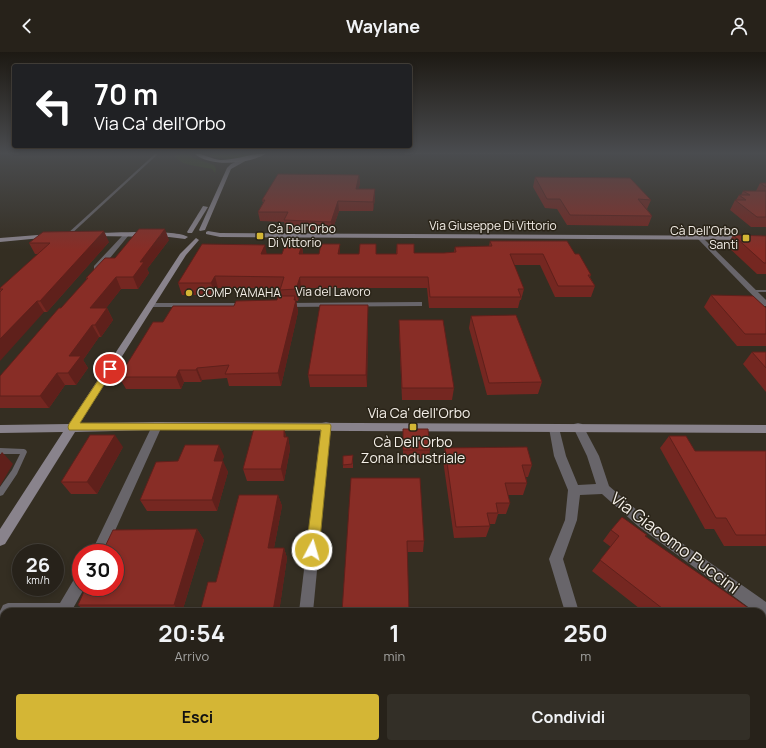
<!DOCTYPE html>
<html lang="it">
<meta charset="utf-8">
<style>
body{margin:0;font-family:Manrope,sans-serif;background:#332f27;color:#f1f3f6;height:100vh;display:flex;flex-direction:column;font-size:15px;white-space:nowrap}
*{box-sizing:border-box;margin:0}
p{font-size:13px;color:#a4a4a2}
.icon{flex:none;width:22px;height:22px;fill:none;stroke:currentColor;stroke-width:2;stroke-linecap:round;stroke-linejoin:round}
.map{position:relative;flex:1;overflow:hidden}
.side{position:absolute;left:0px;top:556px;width:766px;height:140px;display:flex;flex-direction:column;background:#27221a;border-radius:12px 12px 0 0;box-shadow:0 2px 6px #0003,0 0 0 1px #433f39}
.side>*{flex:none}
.banner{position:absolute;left:12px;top:12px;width:400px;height:84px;border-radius:4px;box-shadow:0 2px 6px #0003,0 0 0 1px #433f39;background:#202124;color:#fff;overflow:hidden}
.speed{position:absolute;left:12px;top:492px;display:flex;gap:8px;font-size:20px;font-weight:700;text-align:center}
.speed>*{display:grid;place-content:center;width:52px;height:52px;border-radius:50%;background:#27221a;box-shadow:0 2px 6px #0003,0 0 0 1px #433f39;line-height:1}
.speed small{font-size:10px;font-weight:400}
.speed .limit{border:6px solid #d22;background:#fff;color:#111}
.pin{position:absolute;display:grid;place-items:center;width:34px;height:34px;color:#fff;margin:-17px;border:2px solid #fff;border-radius:50%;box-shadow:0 1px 4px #0007}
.me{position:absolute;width:44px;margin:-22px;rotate:6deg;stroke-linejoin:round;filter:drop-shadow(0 0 3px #0008)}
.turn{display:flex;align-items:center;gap:14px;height:84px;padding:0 16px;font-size:18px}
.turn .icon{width:52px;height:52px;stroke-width:2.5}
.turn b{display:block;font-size:28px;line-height:34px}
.eta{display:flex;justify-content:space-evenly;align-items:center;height:68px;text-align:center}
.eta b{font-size:24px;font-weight:700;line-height:28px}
.primary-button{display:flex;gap:8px;margin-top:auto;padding:8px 16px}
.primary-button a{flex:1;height:46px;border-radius:4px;background:#d4b635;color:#111;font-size:16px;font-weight:700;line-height:46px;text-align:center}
.primary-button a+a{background:#332f27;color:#f1f3f6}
header{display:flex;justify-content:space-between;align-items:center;height:52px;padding:0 16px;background:#27221a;font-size:18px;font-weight:700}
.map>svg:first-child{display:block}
.green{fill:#374517}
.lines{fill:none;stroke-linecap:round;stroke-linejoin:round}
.lane{fill:#68656a;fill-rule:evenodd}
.street{fill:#68656a;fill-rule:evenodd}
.secondary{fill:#89838c;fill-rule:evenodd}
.primary{fill:#a19aa6;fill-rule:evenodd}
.wall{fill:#752721}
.shaded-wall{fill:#5f201b}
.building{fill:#882d26;stroke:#5f201b}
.route{fill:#d4b635;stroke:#8a7622}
.poi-dot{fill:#d4b635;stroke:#2a2418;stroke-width:1.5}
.labels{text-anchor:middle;stroke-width:3;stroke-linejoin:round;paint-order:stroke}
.far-street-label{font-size:12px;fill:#f4efe8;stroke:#2a2418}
.far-poi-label{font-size:12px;fill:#f4efe8;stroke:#2a2418;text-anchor:start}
.street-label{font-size:14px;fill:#f4efe8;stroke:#2a2418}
.poi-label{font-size:14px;fill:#f4efe8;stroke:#2a2418}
.near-street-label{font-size:17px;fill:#f4efe8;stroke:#2a2418}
</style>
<header><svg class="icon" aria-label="back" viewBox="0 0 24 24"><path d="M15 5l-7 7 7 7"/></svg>Waylane<svg class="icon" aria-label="person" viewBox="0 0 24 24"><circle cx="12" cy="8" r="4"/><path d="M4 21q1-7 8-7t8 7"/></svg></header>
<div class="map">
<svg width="766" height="696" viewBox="0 0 766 696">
<rect width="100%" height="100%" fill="#342e22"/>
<!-- green -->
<g class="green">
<polygon points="177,101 189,101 193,106 214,113 216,117 215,121 212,117 190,113 183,111 175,105"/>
<path d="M205 101H257C243 107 218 110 205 101Z"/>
</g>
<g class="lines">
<!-- lane -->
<g class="lane">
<polygon points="156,101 159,101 69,184 67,184 67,182"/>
<polygon points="750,238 766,238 766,240 752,240 750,239"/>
<polygon points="0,396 24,397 26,398 27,400 17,422 3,443 0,444 0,435 12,418 20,402 0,402"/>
</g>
<!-- street -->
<g class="street">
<polygon points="124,182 129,183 100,218 94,218 94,214"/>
<polygon points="697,184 701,184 766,248 766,254 763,254 697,186"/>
<polygon points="419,250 422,250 422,254 284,255 280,253 284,251"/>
<polygon points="149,251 248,251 252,253 248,255 149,255"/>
<polygon points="157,370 161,371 162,374 105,501 91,501 152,374 153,371"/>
<polygon points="326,370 330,371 331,374 313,560 299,560 321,374 322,371"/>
<polygon points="578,371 582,372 599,404 609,434 646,466 766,550 766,566 762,565 762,560 755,560 638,474 602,442 580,443 577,468 563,507 579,560 565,560 549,507 565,468 568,438 554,404 549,376 550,373 558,373 559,376 566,404 578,433 596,432 587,404 573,375 574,372"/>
<polygon points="81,522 81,535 85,535 71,560 4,560 4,579 0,580 0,559 3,553 8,551 60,551 76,524"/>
<polygon points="4,645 4,666 0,667 0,646"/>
<rect x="282" y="692" width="18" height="4"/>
<polygon points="602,692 620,692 621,696 603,696"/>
</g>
<!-- secondary -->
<g class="secondary">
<polygon points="245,106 249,107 231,117 205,178 200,179 199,178 227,116 231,112"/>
<polygon points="203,154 208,155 192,181 188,181 187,180"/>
<polygon points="208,179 220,181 766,184 766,188 220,185 206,182 206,180"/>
<path d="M94 181C111 181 177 177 188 185L185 187 169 185 92 184V182Z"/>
<polygon points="50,182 53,184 52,185 0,190 0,186"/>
<polygon points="196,186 199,188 186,203 80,371 157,370 766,373 766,381 157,378 75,380 5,492 0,494 0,477 63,380 0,381 0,373 69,372 180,202"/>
</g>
<!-- primary -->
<g class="primary">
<path d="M194 101C202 101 210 107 221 108 237 108 253 101 267 101 251 112 209 116 194 101Z"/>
<polygon points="374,101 528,101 526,102 376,102"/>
</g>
</g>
<!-- wall -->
<g class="wall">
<polygon points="359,123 360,132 358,137 375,146 373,159 339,159 332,179 286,177 284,170 260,169 258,160 263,151 262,148"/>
<polygon points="535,125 651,148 647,157 652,164 648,174 567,173 557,157 545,156 533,135"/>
<polygon points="760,131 766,131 766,175 751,175 730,158 735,148 736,148 739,143 741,143 743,139 756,139"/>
<polygon points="733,183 766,184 766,222 757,222 727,194"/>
<polygon points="169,188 147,217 149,221 138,237 121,237 106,256 107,256 113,268 101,285 99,285 83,308 88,316 76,333 65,333 49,356 0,356 0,324 87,228 86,226 115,206"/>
<polygon points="490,189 575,202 591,223 590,225 595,234 591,245 555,245 540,213 514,213 524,237 521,248 520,248 518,256 429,256 427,236 301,236 298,249 296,249 298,260 281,334 229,334 227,326 202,328 201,330 184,330 181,337 126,337 119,325 163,270 234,254 277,248 282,244 280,238 281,236 218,236 215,243 182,243 178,231 267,202 282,202 302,193 303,202 396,202 397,192 414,201 444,201 454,200 455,195 489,194"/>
<polygon points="109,190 47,260 44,260 1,239 0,239 0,236 38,202 35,202 29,191"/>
<polygon points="711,243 766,256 766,294 737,294 704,255"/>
<polygon points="368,253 368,264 367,335 310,335 308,323"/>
<polygon points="471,264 542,330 538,342 487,343 469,276"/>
<polygon points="399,268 454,336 452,348 402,348 399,279"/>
<polygon points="752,300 766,300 766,340 743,312"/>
<polygon points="284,376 286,385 288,385 290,397 284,429 247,429 243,417"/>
<polygon points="403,377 430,398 429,406 403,406"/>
<polygon points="669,384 695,399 766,399 766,494 724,494 714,477 705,477 660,396"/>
<polygon points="123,395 97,442 71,442 61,430"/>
<polygon points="445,396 532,413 528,425 526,425 527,431 523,443 508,443 510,451 506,462 498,462 495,472 489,472 490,474 486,485 454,486 443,408"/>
<polygon points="353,403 353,416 343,416 343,413"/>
<polygon points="224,404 222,409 228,420 217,459 147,459 140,448 178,409"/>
<polygon points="351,426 424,489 423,500 407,500"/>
<polygon points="278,443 282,454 274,496 284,496 287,506 279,560 200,560"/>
<polygon points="197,477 204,488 182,560 86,560 78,553"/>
<polygon points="611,478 744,560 644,560 592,519 611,495 603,489"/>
<polygon points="453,692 570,692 571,696 453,696"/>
<polygon points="671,692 762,692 766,696 672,696"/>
</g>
<!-- shaded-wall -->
<g class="shaded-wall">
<polygon points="359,123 360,132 356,145 356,137"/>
<polygon points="375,137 375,146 373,159 373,150"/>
<polygon points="338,149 339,159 332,179 331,170"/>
<polygon points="165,177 169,188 147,217 149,221 138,237 133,225 140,210"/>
<polygon points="104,179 109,190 47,260 40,249"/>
<polygon points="340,192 340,203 338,202"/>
<polygon points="265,193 267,203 261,202"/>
<polygon points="302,193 303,204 299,202"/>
<polygon points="215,224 218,236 215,243 211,231"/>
<polygon points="116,225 121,237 97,268 90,256"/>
<polygon points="300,225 301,236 298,249 296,237"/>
<polygon points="295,244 296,251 296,248 298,260 281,334 278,321"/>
<polygon points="37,249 44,260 0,309 0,287"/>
<polygon points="368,253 368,264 367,335 366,323"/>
<polygon points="107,256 113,268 101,285 95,273"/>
<polygon points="92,273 99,285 83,308 88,316 76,333 68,321 69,304"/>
<polygon points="197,316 202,328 201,330 196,318"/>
<polygon points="179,318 184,330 181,337 176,325"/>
<polygon points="57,321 65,333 49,356 40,344"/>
<polygon points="284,376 287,388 288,385 290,397 284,429 281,417 284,385"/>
<polygon points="115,383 123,395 97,442 87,430"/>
<polygon points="219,393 224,404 219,420 214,409"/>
<polygon points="2,400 13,412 0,434 0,403"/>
<polygon points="223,409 228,420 217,459 212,448"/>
<polygon points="278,443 282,454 272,506 268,496"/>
<polygon points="197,477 204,488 182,560 180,560 174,553"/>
<polygon points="284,496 287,506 279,560 274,560 273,559"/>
<polygon points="131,692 139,696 130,696"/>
<polygon points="231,692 239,692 238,696 230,696"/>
</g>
<!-- building -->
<g class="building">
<polygon points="278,122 359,123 356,137 375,137 373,150 338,149 331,170 284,168 288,160 258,160 265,148 262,148"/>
<polygon points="535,125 630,126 651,148 638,147 652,164 570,163 560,147 547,147"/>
<polygon points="760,131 766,131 766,135"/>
<polygon points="743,139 766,139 766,165 757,165 735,148 746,148 739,143 750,143"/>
<polygon points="139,177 165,177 140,210 144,210 133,225 116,225 90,256 107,256 95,273 92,273 69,304 81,304 68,321 57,321 40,344 0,344 0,324 59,256 61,256 88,226 86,226 105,206 115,206"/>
<polygon points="104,179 40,249 37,249 0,287 0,240 3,237 0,237 0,236 50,191 29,191 43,180"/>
<polygon points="733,183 766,184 766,211 764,211"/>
<polygon points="490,189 567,189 575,202 579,202 591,223 588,223 595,234 558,234 543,202 510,202 524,237 518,237 521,245 430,245 428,225 300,225 296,237 280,238 284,225 215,224 211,231 178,231 202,192 265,193 261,202 282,202 285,193 302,193 299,202 319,202 321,192 340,192 338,202 359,202 360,192 376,192 376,202 397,202 397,192 414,192 414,201 444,201 456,200 455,195 492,194"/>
<polygon points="711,243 753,244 766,256 766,282 745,282"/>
<polygon points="278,244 295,244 294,248 296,248 278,321 225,322 229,313 197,316 196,318 179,318 176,325 119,325 153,270 163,270 173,254 234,254 236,249 277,248"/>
<polygon points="320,253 368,253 366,323 308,323"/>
<polygon points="516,263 542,330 489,331 471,264"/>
<polygon points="399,268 443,268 454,336 402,336"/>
<polygon points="752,300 766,300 766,316"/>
<polygon points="254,376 284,376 284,385 288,385 281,417 243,417"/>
<polygon points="403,377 428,377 430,398 403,398"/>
<polygon points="90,383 115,383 87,430 61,430"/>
<polygon points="669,384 686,384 695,399 766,399 766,483 736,483 726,466 716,466"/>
<polygon points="185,393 219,393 214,409 223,409 212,448 140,448 156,410 178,409"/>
<polygon points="527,395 532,413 522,413 527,431 505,431 510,451 496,451 498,461 487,461 490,474 456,475 445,396"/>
<polygon points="353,403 352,412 343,413 343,404"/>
<polygon points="351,426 420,426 424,489 407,489 409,560 342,560"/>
<polygon points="239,443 278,443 268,496 284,496 273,559 256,559 256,560 200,560 208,530 216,530"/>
<polygon points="622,465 647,483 645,484 747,555 744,560 667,560 600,508 619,484 611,478"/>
<polygon points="197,477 174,553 78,553 86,535 115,535 115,501 102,501 113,478"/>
<polygon points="766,654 766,696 688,696 687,692 762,692 762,655"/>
<polygon points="12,692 89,692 89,693 131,692 130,696 10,696"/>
<polygon points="164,692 231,692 230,696 163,696"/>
<polygon points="456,692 570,692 571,696 457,696"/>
</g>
<!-- sky -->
<linearGradient id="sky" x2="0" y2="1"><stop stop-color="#1d1913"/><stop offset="0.51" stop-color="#4a4c4f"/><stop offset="1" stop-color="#4a4c4f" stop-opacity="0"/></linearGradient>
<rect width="766" height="198" fill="url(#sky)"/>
<!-- route -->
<polygon class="route" points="110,314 114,317 80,371 330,372 331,374 319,498 317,502 312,504 308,502 306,498 321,378 69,378 68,375 69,372 107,315"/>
<!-- markers -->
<g class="poi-dot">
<rect x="256" y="180" width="8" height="8" rx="2"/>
<rect x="742" y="182" width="8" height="8" rx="2"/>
<circle cx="189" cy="241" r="4"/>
<rect x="409" y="371" width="8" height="8" rx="2"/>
</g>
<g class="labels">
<!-- far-street labels -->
<g class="far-street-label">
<text x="493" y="178">Via Giuseppe Di Vittorio</text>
<text x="333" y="244">Via del Lavoro</text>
</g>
<!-- far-poi labels -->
<g class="far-poi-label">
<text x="268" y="181">Cà Dell'Orbo<tspan x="268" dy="14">Di Vittorio</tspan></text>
<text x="738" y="183" text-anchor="end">Cà Dell'Orbo<tspan x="738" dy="14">Santi</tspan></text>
<text x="197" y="245">COMP YAMAHA</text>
</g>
<!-- street labels -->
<g class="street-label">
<text x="419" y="366">Via Ca' dell'Orbo</text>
</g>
<!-- poi labels -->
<g class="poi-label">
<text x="413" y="395">Cà Dell'Orbo<tspan x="413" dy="16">Zona Industriale</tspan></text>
</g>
<!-- near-street labels -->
<g class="near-street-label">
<text transform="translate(675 491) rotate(37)" y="6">Via Giacomo Puccini</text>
</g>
</g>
</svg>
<div class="speed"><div>26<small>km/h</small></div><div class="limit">30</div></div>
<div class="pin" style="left:110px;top:317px;background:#d93025"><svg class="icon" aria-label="arrive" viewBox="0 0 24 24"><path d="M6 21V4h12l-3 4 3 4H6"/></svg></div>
<svg class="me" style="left:312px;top:498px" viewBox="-20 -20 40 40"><circle r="17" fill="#d4b635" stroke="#fff" stroke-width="3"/><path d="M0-11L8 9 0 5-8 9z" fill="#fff"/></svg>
<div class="banner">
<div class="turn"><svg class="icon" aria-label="left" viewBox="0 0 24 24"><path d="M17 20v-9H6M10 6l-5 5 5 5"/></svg><div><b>70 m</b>Via Ca' dell'Orbo</div></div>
</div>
<section class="side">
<div class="eta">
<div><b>20:54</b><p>Arrivo</p></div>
<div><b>1</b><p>min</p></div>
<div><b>250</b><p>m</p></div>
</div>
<div class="primary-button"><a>Esci</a><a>Condividi</a></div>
</section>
</div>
